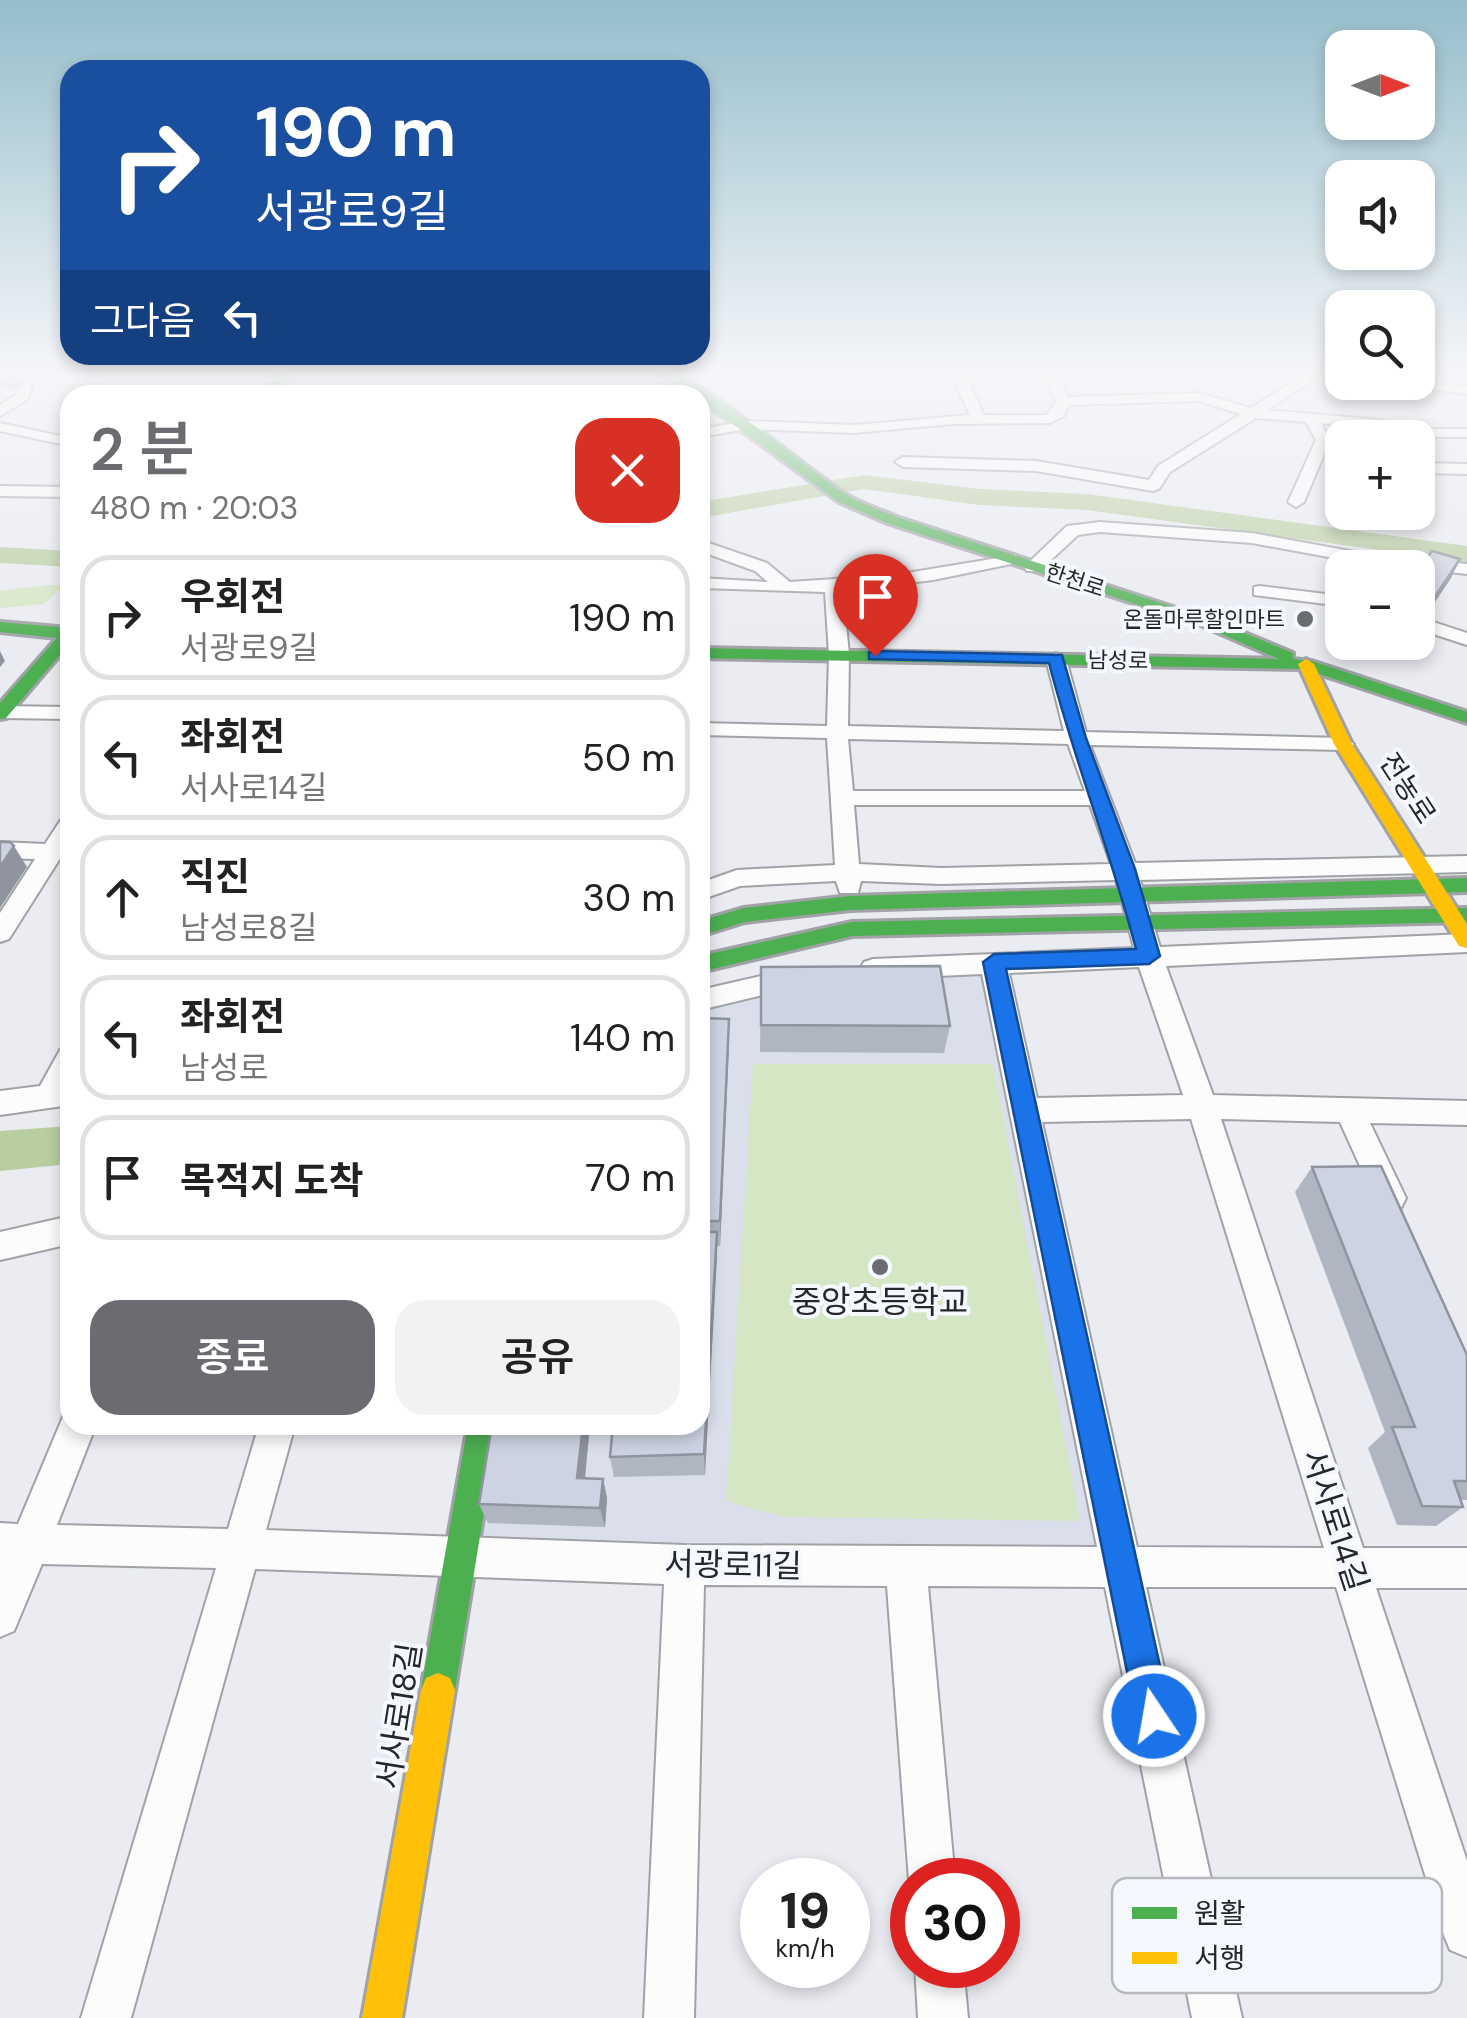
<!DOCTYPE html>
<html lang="ko">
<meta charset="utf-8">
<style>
body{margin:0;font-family:"DM Sans","Noto Sans KR",sans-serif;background:#f2f2f2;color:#222;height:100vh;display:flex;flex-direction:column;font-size:38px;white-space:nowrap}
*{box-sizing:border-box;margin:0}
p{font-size:32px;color:#767676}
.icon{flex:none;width:55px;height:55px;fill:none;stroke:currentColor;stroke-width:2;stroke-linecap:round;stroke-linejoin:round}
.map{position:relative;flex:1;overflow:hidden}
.side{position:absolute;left:60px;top:385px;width:650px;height:1050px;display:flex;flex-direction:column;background:#fff;border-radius:30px;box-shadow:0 5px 15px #0003}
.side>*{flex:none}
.guide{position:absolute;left:60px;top:60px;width:650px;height:305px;border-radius:30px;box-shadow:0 5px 15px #0003;background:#1a4fa0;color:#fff;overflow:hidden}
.needle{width:65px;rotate:90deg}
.fabs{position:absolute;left:1325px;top:30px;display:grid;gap:20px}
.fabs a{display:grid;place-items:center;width:110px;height:110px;border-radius:20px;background:#fff;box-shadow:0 5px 15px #0003;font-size:50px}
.speed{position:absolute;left:740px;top:1858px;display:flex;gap:20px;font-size:50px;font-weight:700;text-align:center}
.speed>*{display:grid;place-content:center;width:130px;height:130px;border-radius:50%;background:#fff;box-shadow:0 5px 15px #0003;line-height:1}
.speed small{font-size:25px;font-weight:400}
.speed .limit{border:15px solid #d22;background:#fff;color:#111}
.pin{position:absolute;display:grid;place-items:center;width:85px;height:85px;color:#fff;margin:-102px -42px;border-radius:50% 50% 50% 0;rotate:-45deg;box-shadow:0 0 10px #0007}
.pin .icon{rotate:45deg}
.me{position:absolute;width:110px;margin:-55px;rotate:348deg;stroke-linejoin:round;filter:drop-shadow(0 0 8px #0008)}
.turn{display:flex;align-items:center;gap:35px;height:210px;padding:0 30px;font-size:45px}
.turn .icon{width:130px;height:130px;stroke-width:2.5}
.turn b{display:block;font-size:70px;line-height:85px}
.then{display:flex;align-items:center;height:95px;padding:0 30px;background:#0003;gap:20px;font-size:38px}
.round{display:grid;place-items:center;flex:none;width:105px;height:105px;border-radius:30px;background:#f2f2f2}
.head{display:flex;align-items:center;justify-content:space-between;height:170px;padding:0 30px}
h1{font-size:60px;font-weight:600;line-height:75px;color:#6a6c71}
.action{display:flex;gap:20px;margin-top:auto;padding:20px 30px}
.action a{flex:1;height:115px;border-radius:30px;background:#6a6c71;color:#fff;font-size:40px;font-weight:600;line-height:115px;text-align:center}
.action a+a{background:#f2f2f2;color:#222}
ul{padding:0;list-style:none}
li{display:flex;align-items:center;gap:30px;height:125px;margin:0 20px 15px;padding:0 10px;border:5px solid #e0e0e0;border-radius:30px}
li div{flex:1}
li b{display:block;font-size:38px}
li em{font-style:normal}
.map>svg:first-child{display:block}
.built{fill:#dadfeb}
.green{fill:#d5e6c4}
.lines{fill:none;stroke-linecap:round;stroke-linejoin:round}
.river{fill:#b8cda0;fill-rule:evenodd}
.street-casing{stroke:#a0a2a6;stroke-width:4}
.fast-casing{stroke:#a0a2a6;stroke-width:6}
.slow-casing{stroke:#a0a2a6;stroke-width:6}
.street{fill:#fcfcfd;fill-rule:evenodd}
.fast{fill:#4caf50;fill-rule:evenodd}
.slow{fill:#ffc107;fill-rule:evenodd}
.wall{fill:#b0b5c2}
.shaded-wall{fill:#90949e}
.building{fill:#cdd3e2;stroke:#90949e;stroke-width:2.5}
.route{fill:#1a73e8;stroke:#114b97;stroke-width:2.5}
.poi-dot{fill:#6a6c71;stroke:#f6f8ff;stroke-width:4}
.labels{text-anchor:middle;stroke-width:8;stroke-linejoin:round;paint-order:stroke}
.far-street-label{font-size:22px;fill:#25272b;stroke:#f6f8ff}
.far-poi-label{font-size:22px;fill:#25272b;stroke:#f6f8ff;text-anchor:end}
.street-label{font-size:28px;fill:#25272b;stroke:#f6f8ff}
.near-poi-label{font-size:32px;fill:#25272b;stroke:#f6f8ff}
.near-street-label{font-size:32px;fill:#25272b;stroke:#f6f8ff}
.key{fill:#f6f8ff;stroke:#b7b9bf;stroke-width:2.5}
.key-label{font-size:28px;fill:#25272b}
</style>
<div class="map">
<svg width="1467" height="2018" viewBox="0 0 1467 2018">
<rect width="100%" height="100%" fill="#eaecf2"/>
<!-- built -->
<polygon class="built" points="993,962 1122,1565 459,1554 483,1425 700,1425 700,1000"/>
<!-- green -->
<g class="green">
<polygon points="45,585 65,585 44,604 0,608 0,591"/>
<polygon points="753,1064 993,1064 1080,1521 783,1517 726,1501"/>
</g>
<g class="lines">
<!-- river -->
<g class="river">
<polygon points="864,475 980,489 1087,494 1467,546 1467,562 1087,510 980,505 864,489 700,518 700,502"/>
<polygon points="0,547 70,551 70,567 0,563"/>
<polygon points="70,1126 70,1164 0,1171 0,1131"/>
</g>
<defs>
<g id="street">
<polygon points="31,371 46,371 33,382 28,399 0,416 0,405 17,394 20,380"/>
<polygon points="932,371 946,371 937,380 930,376"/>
<polygon points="960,371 981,371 967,378 984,415 1047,415 1056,401 1042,371 1054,371 1068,397 1199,393 1251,408 1310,371 1326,371 1268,410 1371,419 1429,429 1467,429 1467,437 1429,437 1321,423 1330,440 1304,502 1296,507 1288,502 1316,440 1306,422 1256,418 1170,472 1159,489 1153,491 1036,471 903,467 895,462 903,457 1036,461 1149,480 1158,466 1241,414 1198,401 1069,405 1064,416 1050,423 953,424 854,433 747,429 700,437 700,429 747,421 854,425 970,415 952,376"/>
<polygon points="1418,381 1467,386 1467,394 1377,382"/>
<polygon points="0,423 70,438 70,446 0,431"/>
<polygon points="1418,463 1467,464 1467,474 1418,473"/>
<polygon points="0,486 70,487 70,497 0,496"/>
<polygon points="1100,522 1252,533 1361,553 1467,564 1467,574 1361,563 1252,543 1100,532 1078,535 1039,571 1027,571 1024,567 1067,526"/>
<path d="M700 540 767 563 790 582 895 575 1016 555V563L933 580 843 591 849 655 848 726 1064 731 1046 659 1056 653 1066 659 1086 732 1343 738 1354 744 1343 750 1090 745 1135 863 1467 856V872L1140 880 1160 947 1467 934V952L1166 966 1213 1095 1467 1101V1125L1370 1123 1406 1198 1401 1208 1390 1212 1379 1208 1340 1122 1221 1119 1363 1548H1467V1588H1376L1467 1861V1957L1450 1950 1443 1933 1336 1587H1146L1242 2018H1192L1105 1587 928 1586 955 1880H912V1889L909 1880 887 1586 704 1585 694 2018H644L664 1584 255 1569 131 2018H81L216 1568 42 1564 14 1631 0 1637V1523L18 1524 65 1412 70 1410V1425H96L57 1525 228 1529 259 1425H295L266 1530 685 1545 1097 1547 982 974 873 979 864 976 860 969 864 962 873 959 1134 948 1116 880 941 884 861 881 858 893H840L836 881 740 886 700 900V883L737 870 835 865 827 738 700 735V723L827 726 829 655 825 592 700 588V578L768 582 755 571 700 551ZM848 739 1068 744 1085 791H853ZM854 805H1090L1111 864 941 868 859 864ZM1139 967 1183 1095 1037 1098 1009 973ZM1191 1119 1324 1548 1137 1547 1042 1122Z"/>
<polygon points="1260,586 1342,596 1342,606 1254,595 1254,587"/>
<polygon points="1418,617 1467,633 1467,645 1418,629"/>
<polygon points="0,706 70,707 70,719 2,718"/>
<polygon points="70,816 70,858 59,860 9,939 0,942 0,913 35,859 0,858 0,842 45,844 62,818"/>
<polygon points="796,968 805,971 809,978 805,985 700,1010 700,990"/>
<polygon points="70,1047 70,1105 0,1115 0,1091 40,1086 60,1050"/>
<polygon points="70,1216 70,1244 0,1260 0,1232"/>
<polygon points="915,1965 963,1965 968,2018 918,2018"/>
</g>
<g id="fast">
<polygon points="280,371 291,371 273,395 261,395"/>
<path d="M658 371C696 371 807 470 847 495 862 504 880 510 897 517L1213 620 1293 653V659L1312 661 1467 712V723L1304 669 700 658V648L1279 659 1203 626 887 523 839 502 700 400V395H691Z"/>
<polygon points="0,622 70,628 70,643 6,718 0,719 0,703 57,638 0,632"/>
<polygon points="1467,878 1467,892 850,910 745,922 700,936 700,921 744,908 850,896"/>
<polygon points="1467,908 1467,922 852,936 700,972 700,956 852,922"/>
<polygon points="468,1425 498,1425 455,1690 450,1702 438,1707 426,1702 421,1690"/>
</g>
<g id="slow">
<polygon points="1306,659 1314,664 1352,744 1467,924 1467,948 1459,946 1334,744 1298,664"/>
<polygon points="438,1673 450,1678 455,1690 402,2018 362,2018 421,1690 426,1678"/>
</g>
</defs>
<!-- street casing -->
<use href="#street" class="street-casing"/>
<!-- fast casing -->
<use href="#fast" class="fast-casing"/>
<!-- slow casing -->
<use href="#slow" class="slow-casing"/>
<!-- street -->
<use href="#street" class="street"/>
<!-- fast -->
<use href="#fast" class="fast"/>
<!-- slow -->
<use href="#slow" class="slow"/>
</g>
<!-- wall -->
<g class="wall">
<polygon points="25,382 16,390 1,390 0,388 0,383"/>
<polygon points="1460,559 1451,578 1424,618 1418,616 1418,571"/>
<polygon points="761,967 950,1026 944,1053 760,1052"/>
<polygon points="700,1018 729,1019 720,1246 717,1246 705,1475 614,1477 610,1457 700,1425"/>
<polygon points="1312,1167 1467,1355 1467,1500 1461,1500 1463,1507 1436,1526 1397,1525 1368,1448 1385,1432 1295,1192"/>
<polygon points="492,1425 590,1425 585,1478 603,1479 607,1498 605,1527 488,1523 479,1504"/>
</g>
<!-- shaded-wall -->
<g class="shaded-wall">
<polygon points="23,377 25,382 16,390 13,385"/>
<polygon points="1460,559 1451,578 1424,618 1434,598"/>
<polygon points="0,651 5,661 0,667"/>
<polygon points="14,846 27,867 0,908 0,867"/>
<polygon points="729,1019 729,1046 720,1246 720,1221"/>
<polygon points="717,1232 717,1257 705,1475 704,1454"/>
<polygon points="583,1425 590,1425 583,1497 577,1478"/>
<polygon points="603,1479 607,1498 605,1527 600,1508"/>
</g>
<!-- building -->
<g class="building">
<polygon points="8,377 23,377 13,385 0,384"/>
<polygon points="1432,551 1460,559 1434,598 1418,593 1418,571"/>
<polygon points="0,842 10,842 14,846 0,867"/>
<polygon points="940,966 950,1026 761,1025 761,967"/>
<polygon points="700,1018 729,1019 720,1221 700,1221"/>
<polygon points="1381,1166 1467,1355 1467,1481 1454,1481 1463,1507 1422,1506 1392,1427 1415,1427 1312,1167"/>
<polygon points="700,1232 717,1232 704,1454 610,1457 613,1425 700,1425"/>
<polygon points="492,1425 583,1425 577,1478 603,1479 600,1508 479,1504"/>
</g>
<!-- sky -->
<linearGradient id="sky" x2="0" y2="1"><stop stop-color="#95becb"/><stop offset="0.57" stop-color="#f6f6f9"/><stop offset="1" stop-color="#f6f6f9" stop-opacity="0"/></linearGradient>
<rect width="1467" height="654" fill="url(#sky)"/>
<!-- route -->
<path class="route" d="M875 651 1062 655 1086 738 1135 869 1160 956 1149 964 1006 969 1171 1716 1166 1728 1154 1734 1141 1728 1136 1716 983 962 994 954 1136 949C1111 853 1074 760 1049 663L869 659V652Z"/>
<!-- markers -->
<g class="poi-dot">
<circle cx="1305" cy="619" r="10"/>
<circle cx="880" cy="1267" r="10"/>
</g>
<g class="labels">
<!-- far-street labels -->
<g class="far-street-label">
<text transform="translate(1075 580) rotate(18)" y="8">한천로</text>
<text transform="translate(1118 660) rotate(1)" y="8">남성로</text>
</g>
<!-- far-poi labels -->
<g class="far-poi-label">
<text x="1285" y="627">온돌마루할인마트</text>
</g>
<!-- street labels -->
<g class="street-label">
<text transform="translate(1408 788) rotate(57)" y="10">전농로</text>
</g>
<!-- near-poi labels -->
<g class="near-poi-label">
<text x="880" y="1313">중앙초등학교</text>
</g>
<!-- near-street labels -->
<g class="near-street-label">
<text transform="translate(1335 1520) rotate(72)" y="11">서사로14길</text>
<text transform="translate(733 1565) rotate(1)" y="11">서광로11길</text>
<text transform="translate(399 1716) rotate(-81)" y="11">서사로18길</text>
</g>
</g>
<!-- legend -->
<rect x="1112" y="1878" width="330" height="115" rx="15" class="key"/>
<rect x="1132" y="1907" width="45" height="12" fill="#4caf50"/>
<rect x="1132" y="1952" width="45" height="12" fill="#ffc107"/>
<g class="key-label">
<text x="1194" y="1923">원활</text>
<text x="1194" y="1968">서행</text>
</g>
</svg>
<div class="fabs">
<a><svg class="needle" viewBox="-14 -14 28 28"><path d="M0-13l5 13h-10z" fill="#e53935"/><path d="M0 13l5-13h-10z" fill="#767676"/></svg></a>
<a><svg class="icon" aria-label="sound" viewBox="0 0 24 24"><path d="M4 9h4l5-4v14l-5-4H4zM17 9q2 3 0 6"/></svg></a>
<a><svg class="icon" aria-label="search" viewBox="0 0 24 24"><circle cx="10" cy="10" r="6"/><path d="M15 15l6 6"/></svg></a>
<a>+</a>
<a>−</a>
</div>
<div class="speed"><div>19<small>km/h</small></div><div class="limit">30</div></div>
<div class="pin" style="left:875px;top:656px;background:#d93025"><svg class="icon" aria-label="arrive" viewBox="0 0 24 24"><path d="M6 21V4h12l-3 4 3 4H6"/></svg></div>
<svg class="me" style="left:1154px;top:1716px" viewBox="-20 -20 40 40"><circle r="17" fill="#1a73e8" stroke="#fff" stroke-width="3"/><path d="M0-11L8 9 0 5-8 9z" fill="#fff"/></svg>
<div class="guide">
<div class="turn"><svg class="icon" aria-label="right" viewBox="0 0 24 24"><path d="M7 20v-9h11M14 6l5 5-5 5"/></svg><div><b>190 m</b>서광로9길</div></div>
<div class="then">그다음<svg class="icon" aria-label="left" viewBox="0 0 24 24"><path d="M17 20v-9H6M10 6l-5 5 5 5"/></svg></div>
</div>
<section class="side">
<div class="head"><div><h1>2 분</h1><p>480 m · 20:03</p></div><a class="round" style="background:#d93025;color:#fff"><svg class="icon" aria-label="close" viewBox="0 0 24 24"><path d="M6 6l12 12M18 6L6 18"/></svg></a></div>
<ul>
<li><svg class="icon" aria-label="right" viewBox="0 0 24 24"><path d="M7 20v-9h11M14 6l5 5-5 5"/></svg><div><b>우회전</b><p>서광로9길</p></div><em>190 m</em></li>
<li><svg class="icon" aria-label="left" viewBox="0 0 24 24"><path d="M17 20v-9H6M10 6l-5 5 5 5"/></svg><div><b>좌회전</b><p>서사로14길</p></div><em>50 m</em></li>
<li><svg class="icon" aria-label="ahead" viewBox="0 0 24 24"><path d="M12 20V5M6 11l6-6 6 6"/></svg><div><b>직진</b><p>남성로8길</p></div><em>30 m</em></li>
<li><svg class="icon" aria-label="left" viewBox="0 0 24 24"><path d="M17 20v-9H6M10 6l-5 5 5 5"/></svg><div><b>좌회전</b><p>남성로</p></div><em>140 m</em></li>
<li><svg class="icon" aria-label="arrive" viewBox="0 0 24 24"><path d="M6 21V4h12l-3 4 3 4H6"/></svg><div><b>목적지 도착</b></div><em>70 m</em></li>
</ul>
<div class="action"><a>종료</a><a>공유</a></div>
</section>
</div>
